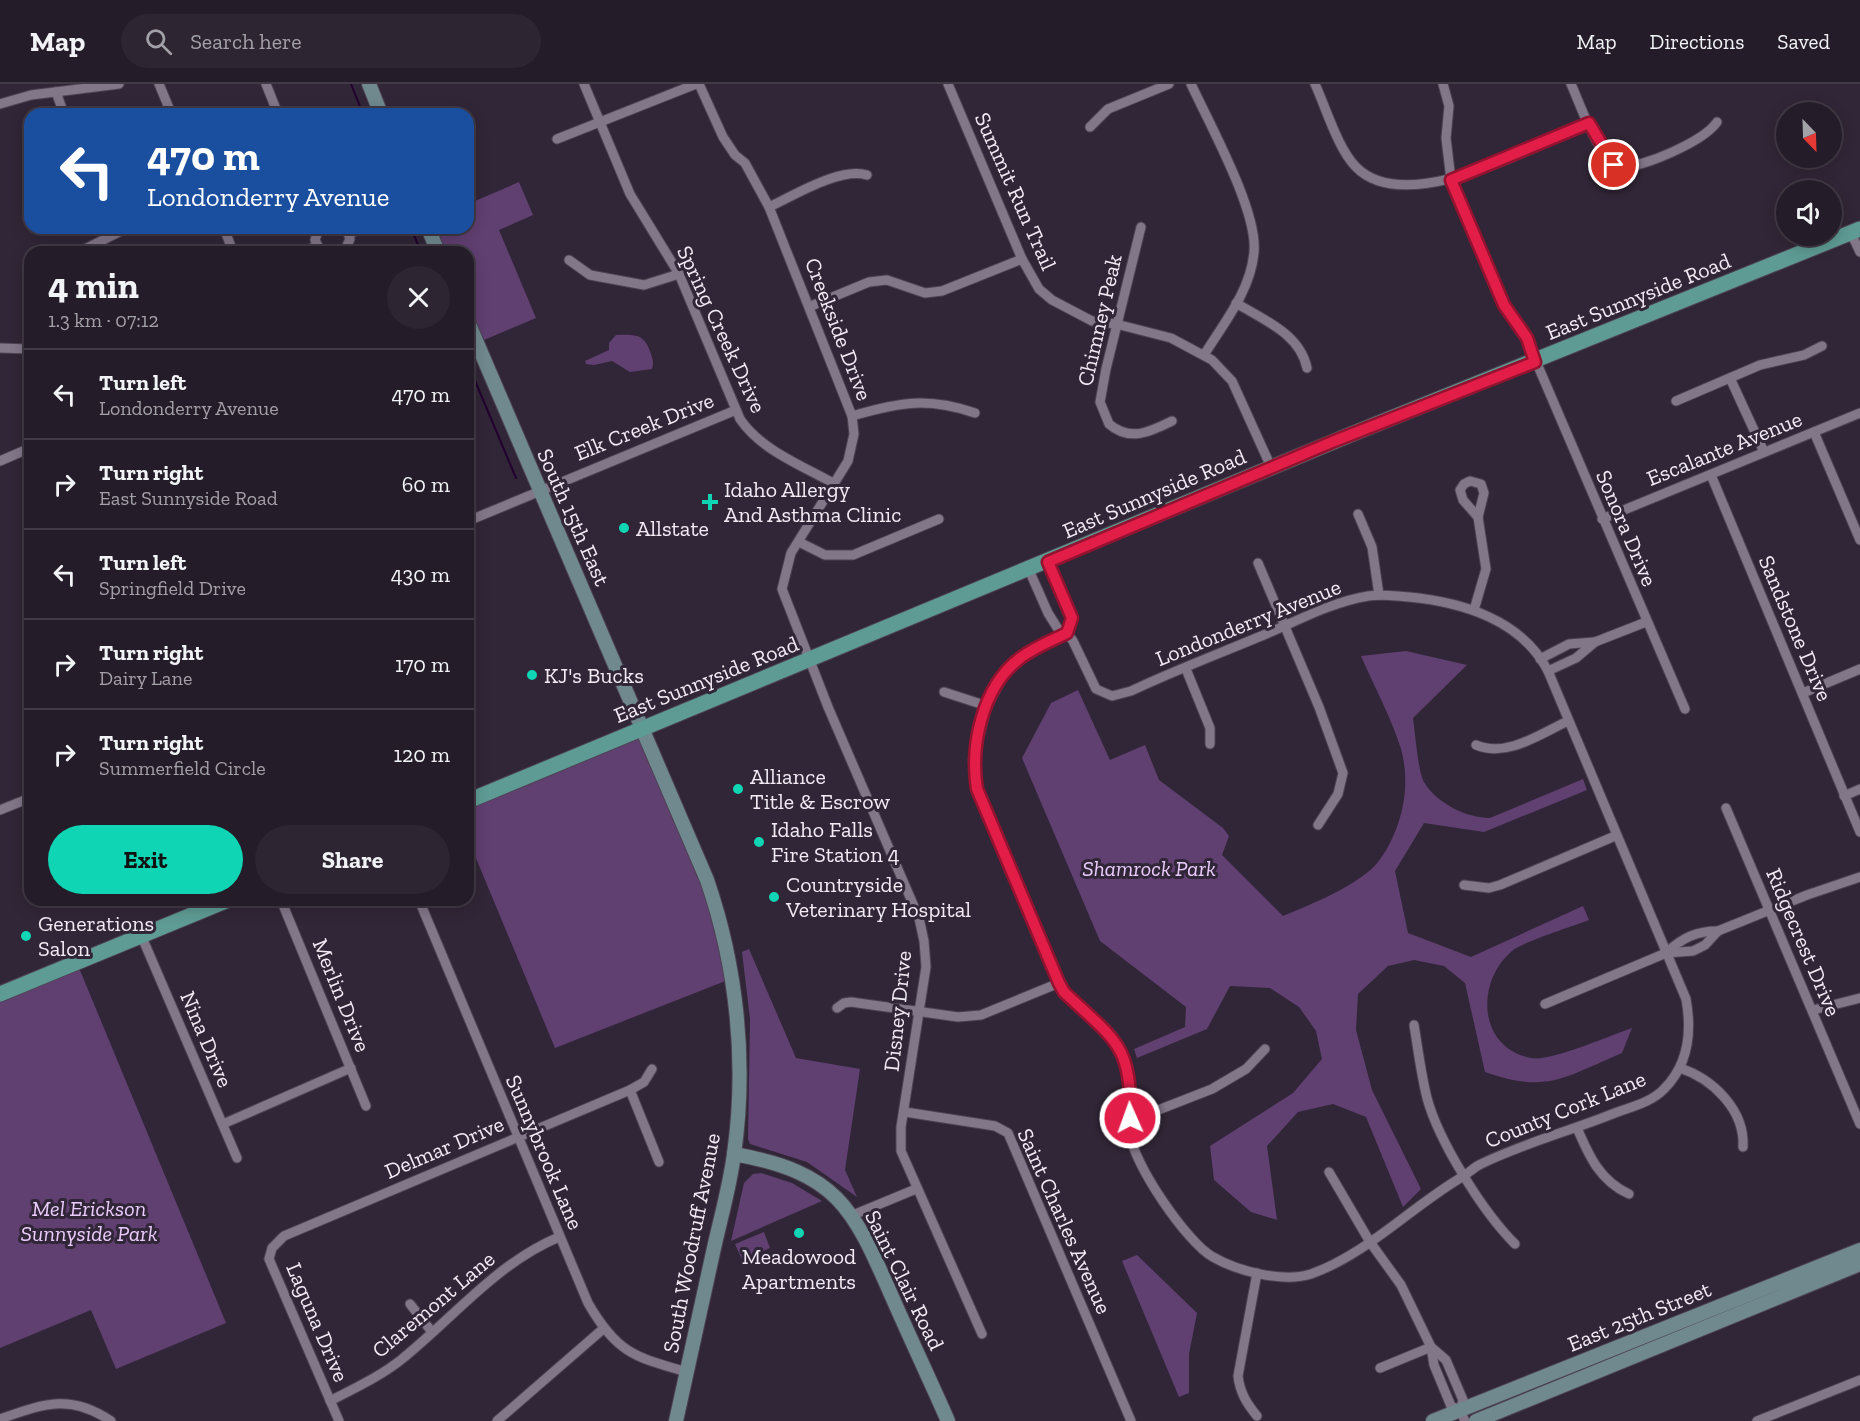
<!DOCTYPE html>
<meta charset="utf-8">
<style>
body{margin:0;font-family:"Zilla Slab",serif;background:#2d2531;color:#f1f3f6;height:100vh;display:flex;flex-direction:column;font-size:22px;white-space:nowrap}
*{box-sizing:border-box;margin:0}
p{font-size:20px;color:#a3a1a8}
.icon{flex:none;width:33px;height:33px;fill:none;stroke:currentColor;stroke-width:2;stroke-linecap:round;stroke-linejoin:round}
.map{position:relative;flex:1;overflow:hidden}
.side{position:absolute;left:24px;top:162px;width:450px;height:660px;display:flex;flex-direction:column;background:#251c29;border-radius:18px;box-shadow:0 3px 15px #0003,0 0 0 2px #423a46}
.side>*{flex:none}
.guide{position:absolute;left:24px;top:24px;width:450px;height:126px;border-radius:18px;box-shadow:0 3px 15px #0003,0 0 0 2px #423a46;background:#1a4fa0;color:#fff;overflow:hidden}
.needle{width:39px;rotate:157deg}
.buttons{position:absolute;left:1776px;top:18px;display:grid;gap:12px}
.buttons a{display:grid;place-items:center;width:66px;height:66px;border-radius:50%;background:#251c29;box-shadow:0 3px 15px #0003,0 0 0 2px #423a46;font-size:30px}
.pin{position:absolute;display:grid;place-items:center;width:51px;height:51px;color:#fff;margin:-26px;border:3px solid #fff;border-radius:50%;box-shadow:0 2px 6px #0007}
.me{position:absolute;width:66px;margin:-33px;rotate:358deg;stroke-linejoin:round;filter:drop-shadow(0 0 4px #0008)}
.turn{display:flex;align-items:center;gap:21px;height:126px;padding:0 24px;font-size:27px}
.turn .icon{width:78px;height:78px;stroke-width:2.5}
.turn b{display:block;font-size:42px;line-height:51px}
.round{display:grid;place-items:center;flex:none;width:63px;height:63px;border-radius:32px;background:#2d2531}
.head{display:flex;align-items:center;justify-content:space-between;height:102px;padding:0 24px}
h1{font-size:36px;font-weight:800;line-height:45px}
.action{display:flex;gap:12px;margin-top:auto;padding:12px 24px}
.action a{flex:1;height:69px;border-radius:36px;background:#10d5b4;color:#111;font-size:24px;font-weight:800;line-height:69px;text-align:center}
.action a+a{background:#2d2531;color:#f1f3f6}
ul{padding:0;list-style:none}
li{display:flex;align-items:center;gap:18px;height:90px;padding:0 24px;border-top:2px solid #423a46}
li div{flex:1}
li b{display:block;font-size:22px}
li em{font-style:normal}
header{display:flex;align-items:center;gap:36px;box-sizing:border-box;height:84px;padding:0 30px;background:#251c29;border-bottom:2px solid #423a46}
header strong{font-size:28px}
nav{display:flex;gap:33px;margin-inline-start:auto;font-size:21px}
.search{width:420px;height:54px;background:#2d2531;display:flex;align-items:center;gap:15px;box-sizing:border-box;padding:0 21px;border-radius:33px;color:#a3a1a8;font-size:22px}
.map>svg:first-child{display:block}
.green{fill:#603f71}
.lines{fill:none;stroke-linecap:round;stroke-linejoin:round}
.stream{stroke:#220130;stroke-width:2}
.street-casing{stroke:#4d4452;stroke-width:11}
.secondary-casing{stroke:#4d4452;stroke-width:16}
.primary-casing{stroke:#4d4452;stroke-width:17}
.street{stroke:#827689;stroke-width:9}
.secondary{stroke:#70898f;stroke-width:14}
.primary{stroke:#5e9b94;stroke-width:15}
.route-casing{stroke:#92132f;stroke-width:15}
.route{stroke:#e11d48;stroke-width:10}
.poi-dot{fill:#10d5b4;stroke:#312637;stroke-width:2}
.labels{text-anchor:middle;stroke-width:6;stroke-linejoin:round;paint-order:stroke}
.street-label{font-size:22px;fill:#f2ebf6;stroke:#312637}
.poi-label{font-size:22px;fill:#f2ebf6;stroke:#312637;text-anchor:start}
.park-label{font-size:22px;font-style:italic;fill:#eaccfc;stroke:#312637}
</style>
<header>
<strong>Map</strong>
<div class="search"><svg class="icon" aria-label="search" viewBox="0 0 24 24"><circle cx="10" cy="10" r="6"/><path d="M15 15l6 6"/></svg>Search here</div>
<nav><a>Map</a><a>Directions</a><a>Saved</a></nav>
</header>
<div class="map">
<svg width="1860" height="1337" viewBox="0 0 1860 1337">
<rect width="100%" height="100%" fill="#312637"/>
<!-- green -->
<g class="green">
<polygon points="519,98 533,131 499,146 536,234 477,259 468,238 468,168 439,168 428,144 468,144 468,120"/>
<path d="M616 251C636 250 645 250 651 270 653 277 654 278 652 285L630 288 612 277 594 281 586 280 585 277 609 266V259Z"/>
<path d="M1406 567 1467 581 1413 634C1415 647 1418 688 1424 698 1436 719 1467 734 1490 734L1583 695 1587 706 1484 748 1424 739 1395 787 1408 849 1471 873 1583 822 1589 836C1571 843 1525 857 1512 867 1475 898 1478 964 1531 974 1550 978 1611 951 1632 944L1622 969C1565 993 1547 1010 1485 988L1465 899 1444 882 1414 876 1388 882 1358 910 1356 946 1372 1006 1421 1105 1403 1123 1366 1033 1333 1020 1298 1028 1267 1062 1277 1136 1251 1128 1214 1096 1210 1062 1293 1009 1322 975 1316 947 1299 923 1270 904 1230 902 1207 945 1137 974 1134 965 1185 943 1186 923 1100 857 1022 674 1051 619 1078 606 1110 676 1145 661 1159 696 1223 744 1229 752 1222 771 1283 832C1309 821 1360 801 1378 778 1401 748 1412 703 1401 665 1391 633 1374 602 1361 572Z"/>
<polygon points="643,646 714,816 733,894 555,964 468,755 468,717"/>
<polygon points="749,865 796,974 860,985 845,1086 857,1113 807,1078 750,1060 748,1055 750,935 742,868"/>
<polygon points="77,879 226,1239 116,1285 91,1226 0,1264 0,910"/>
<polygon points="761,1089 792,1099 822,1117 731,1157 744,1099 753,1090"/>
<polygon points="764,1148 770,1164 742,1176 735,1160"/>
<polygon points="1137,1171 1197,1229 1189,1270 1189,1309 1179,1313 1122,1177"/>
</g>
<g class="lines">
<!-- stream -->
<g class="stream">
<polyline points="351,0 363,30"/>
<polyline points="411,144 421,168"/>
<polyline points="468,280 516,394"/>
</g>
<defs>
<g id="street">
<polyline points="159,0 169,24"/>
<polyline points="266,0 278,30"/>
<path d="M584 0 630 110 679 190 740 335C761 366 801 381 833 399"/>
<polyline points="699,0 723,53 735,71 745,79 769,123 852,332 854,350 848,377 791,469 782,505 828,623 919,834 924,857 926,883 901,1043 901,1067 982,1250"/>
<polyline points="948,0 1022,175 1039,205 1052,216 1092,237 1116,240 1171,254 1212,276 1232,297 1271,383"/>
<path d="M1191 0C1209 39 1258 127 1254 168 1251 206 1224 239 1204 271"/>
<path d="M1315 0C1326 24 1338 65 1356 83 1406 134 1534 62 1589 39"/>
<polyline points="1443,0 1449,22 1446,54 1451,96 1504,221 1526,254 1685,625"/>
<path d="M1571 0C1581 22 1598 74 1620 83 1643 84 1704 57 1717 38"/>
<polyline points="56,8 64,30"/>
<polyline points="0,20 31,11 119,0"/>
<polyline points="1090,43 1108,25 1169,0"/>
<polyline points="557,55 696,0"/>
<path d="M769 123C795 111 840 83 867 91"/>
<path d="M1141 143 1106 285 1100 318 1109 340C1130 358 1150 348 1172 337"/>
<polyline points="224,144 233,168"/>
<polyline points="319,144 315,156 321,168"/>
<polyline points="1851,149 1860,168"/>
<polyline points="349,150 363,144"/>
<polyline points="79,168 127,144"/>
<polyline points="302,168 317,162"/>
<polyline points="344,168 350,155 346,144"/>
<polyline points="569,176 590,191 644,201 679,190"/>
<path d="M1236 219C1264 236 1300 250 1307 284"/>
<polyline points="811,222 869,198 887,196 925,209 942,207 1022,175"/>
<polyline points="0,264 30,265"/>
<polyline points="1730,294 1764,368"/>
<polyline points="1676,317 1760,281 1804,271 1822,262"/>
<path d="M852 332C900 318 928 313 975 329"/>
<polyline points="1814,348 1860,456"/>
<polyline points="0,377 30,364"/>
<polyline points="1711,391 1860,748"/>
<polygon points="1470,397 1481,400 1484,409 1478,433 1463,416 1460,406 1464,400"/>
<polyline points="1358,430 1372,463 1379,511"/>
<polyline points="1602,435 1860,329"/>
<polyline points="468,437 736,326"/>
<polyline points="799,458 825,471 853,471 939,435"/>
<polyline points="1048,478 1072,534 1067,549"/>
<polyline points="1258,479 1319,623 1343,689 1338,710 1318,741"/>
<path d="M1029 486 1048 529 1058 545 1067 549 1073 557 1096 605 1112 612 1131 607C1175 586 1221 569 1266 550 1299 536 1332 518 1368 512 1382 510 1395 512 1409 513 1462 518 1522 536 1548 587L1686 915C1692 948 1689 980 1664 1005 1652 1018 1631 1023 1615 1029 1570 1047 1524 1059 1481 1080 1474 1083 1469 1089 1462 1093 1411 1123 1367 1170 1311 1190 1283 1199 1237 1187 1213 1173 1187 1159 1132 1078 1130 1049 1127 1020 1134 990 1120 963 1109 942 1081 925 1064 908L1059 899 977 705 973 676 987 622 1005 589 1034 565 1067 549"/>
<polyline points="1474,526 1486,485 1478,433"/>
<polyline points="1540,575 1569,560 1595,558"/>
<polyline points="1186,585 1210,644 1210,660"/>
<polyline points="1548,587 1576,574 1595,558 1646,538"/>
<polyline points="944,608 987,622"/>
<polyline points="1803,609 1860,585"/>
<path d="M1476 661C1507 674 1540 650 1568 637"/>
<polyline points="1844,712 1860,705"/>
<polyline points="1726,724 1860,1040"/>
<polyline points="0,726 30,714"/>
<polyline points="1464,801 1489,804 1500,801 1615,752"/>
<polyline points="281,816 366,1022"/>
<path d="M419 816 588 1219C617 1269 634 1273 687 1288"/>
<polyline points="141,851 237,1074"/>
<path d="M1666 869C1682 854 1696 847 1718 847"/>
<polyline points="1545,920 1666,869 1693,867 1705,861 1718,847 1807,811 1860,793"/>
<polyline points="837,924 844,919 851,918 958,933 981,931 1059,899"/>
<polyline points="1813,926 1860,914"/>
<path d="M1414 941C1418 965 1421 990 1427 1014 1439 1058 1483 1128 1515 1160"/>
<path d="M1680 984C1713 995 1745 1026 1743 1063"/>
<polyline points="630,1006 659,1078"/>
<polyline points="905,1028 995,1042 1008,1049 1131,1337"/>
<polyline points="1130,1037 1212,1005 1246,985 1265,965"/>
<polyline points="223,1040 351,984"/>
<path d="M1577 1044C1589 1072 1600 1097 1629 1110"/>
<polyline points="1329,1088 1370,1158 1401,1201 1431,1263 1446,1276 1463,1316 1460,1326 1465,1337"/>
<polyline points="853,1131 916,1105"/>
<path d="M1257 1189 1238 1292C1240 1309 1247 1320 1257 1332"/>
<polyline points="410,1220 432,1248"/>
<polyline points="1380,1284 1431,1263 1434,1281 1451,1322 1460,1326"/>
<path d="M330 1317C355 1304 381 1292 402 1275 454 1233 497 1179 559 1153"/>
<path d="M0 1335C43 1320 70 1309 111 1337"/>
<polyline points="339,1337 269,1175 272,1164 284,1152 630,1006 644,998 652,985"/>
<polyline points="497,1337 603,1245"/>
<polyline points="1757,1337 1860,1296"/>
</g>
<g id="secondary">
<polyline points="369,0 381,30"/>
<polyline points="428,144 438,168"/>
<path d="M468 238 707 796C737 883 747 979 734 1070 730 1101 721 1133 714 1164 702 1221 689 1279 676 1337"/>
<path d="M734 1070C839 1089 853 1124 893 1215 911 1256 930 1296 948 1337"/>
<polyline points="1433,1337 1860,1166"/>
<polyline points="1476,1337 1860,1180"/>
</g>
<g id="primary">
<polyline points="468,717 1352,350 1860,145"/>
<polyline points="0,910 228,816"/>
</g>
</defs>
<!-- street casing -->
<use href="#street" class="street-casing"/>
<!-- secondary casing -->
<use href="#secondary" class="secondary-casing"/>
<!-- primary casing -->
<use href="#primary" class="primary-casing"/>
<!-- street -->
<use href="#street" class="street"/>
<!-- secondary -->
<use href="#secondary" class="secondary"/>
<!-- primary -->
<use href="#primary" class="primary"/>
</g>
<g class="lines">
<defs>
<path id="route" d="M1130 1034C1133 960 1113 955 1064 908L1059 899 977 705C970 662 982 604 1019 575 1033 564 1051 557 1067 549L1072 534 1048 478 1332 358 1535 278 1527 254 1504 221 1451 96 1589 39 1614 81"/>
</defs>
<!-- route casing -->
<use href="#route" class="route-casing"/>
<!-- route -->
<use href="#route" class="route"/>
</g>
<!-- markers -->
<g class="poi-dot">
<path d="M707 409h6v6h6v6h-6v6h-6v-6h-6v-6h6z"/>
<circle cx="624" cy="444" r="6"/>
<circle cx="532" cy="591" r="6"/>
<circle cx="738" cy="705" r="6"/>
<circle cx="759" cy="758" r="6"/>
<circle cx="774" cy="813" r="6"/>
<circle cx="26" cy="852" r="6"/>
<circle cx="799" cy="1149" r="6"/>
</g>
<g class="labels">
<!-- street labels -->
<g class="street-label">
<text transform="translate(1016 107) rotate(66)" y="8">Summit Run Trail</text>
<text transform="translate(1638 212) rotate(-22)" y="8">East Sunnyside Road</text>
<text transform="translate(1099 236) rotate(-77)" y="8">Chimney Peak</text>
<text transform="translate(722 245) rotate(65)" y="8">Spring Creek Drive</text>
<text transform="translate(839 245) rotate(69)" y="8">Creekside Drive</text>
<text transform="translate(644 342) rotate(-22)" y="8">Elk Creek Drive</text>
<text transform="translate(1724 364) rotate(-22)" y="8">Escalante Avenue</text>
<text transform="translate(1154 409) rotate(-23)" y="8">East Sunnyside Road</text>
<text transform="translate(574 433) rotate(66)" y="8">South 15th East</text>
<text transform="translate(1627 444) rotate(67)" y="8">Sonora Drive</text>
<text transform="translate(1248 538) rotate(-22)" y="8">Londonderry Avenue</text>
<text transform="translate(1796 544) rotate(67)" y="8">Sandstone Drive</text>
<text transform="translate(706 595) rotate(-22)" y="8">East Sunnyside Road</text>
<text transform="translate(1804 858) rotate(67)" y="8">Ridgecrest Drive</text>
<text transform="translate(342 911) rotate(68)" y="8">Merlin Drive</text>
<text transform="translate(897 927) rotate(-84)" y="8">Disney Drive</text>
<text transform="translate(207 955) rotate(67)" y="8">Nina Drive</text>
<text transform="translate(1565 1025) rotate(-22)" y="8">County Cork Lane</text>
<text transform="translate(444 1063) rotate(-23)" y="8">Delmar Drive</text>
<text transform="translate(545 1068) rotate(67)" y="8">Sunnybrook Lane</text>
<text transform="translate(1065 1137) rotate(66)" y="8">Saint Charles Avenue</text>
<text transform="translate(691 1159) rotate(-79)" y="8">South Woodruff Avenue</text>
<text transform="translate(905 1196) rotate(64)" y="8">Saint Clair Road</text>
<text transform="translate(433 1220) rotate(-40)" y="8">Claremont Lane</text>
<text transform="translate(1639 1232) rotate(-22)" y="8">East 25th Street</text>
<text transform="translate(318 1238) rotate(67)" y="8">Laguna Drive</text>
</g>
<!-- poi labels -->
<g class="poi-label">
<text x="724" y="413">Idaho Allergy<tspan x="724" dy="25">And Asthma Clinic</tspan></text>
<text x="636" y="452">Allstate</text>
<text x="544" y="599">KJ's Bucks</text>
<text x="750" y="700">Alliance<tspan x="750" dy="25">Title &amp; Escrow</tspan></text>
<text x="771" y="753">Idaho Falls<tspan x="771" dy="25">Fire Station 4</tspan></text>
<text x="786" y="808">Countryside<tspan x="786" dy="25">Veterinary Hospital</tspan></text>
<text x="38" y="847">Generations<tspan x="38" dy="25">Salon</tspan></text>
<text x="799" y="1180" text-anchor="middle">Meadowood<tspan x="799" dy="25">Apartments</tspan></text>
</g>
<!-- park labels -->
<g class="park-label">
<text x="1149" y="792">Shamrock Park</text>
<text x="89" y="1132">Mel Erickson<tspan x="89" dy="25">Sunnyside Park</tspan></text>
</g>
</g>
</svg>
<div class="buttons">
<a><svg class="needle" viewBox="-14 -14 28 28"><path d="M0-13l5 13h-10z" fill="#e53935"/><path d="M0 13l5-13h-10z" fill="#a3a1a8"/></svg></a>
<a><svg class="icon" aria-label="sound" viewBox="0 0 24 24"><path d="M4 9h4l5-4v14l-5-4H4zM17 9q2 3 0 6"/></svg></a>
</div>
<div class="pin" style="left:1614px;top:81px;background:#d93025"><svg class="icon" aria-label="arrive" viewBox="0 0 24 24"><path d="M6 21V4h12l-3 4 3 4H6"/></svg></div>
<svg class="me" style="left:1130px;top:1034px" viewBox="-20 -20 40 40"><circle r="17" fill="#e11d48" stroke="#fff" stroke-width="3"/><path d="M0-11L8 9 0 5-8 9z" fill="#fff"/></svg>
<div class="guide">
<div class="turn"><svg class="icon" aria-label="left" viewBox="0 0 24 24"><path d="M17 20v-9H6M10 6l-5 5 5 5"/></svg><div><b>470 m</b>Londonderry Avenue</div></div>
</div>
<section class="side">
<div class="head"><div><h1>4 min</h1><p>1.3 km · 07:12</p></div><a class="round"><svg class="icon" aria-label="close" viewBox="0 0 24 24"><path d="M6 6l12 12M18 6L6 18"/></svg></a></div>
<ul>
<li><svg class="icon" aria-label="left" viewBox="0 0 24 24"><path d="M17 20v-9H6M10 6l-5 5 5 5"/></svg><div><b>Turn left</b><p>Londonderry Avenue</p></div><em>470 m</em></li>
<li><svg class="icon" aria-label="right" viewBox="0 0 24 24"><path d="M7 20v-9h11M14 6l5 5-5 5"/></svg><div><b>Turn right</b><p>East Sunnyside Road</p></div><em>60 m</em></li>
<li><svg class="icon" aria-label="left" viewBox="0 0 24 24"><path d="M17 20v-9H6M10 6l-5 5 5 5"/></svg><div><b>Turn left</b><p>Springfield Drive</p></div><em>430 m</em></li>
<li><svg class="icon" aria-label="right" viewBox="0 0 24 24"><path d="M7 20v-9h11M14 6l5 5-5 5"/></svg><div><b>Turn right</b><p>Dairy Lane</p></div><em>170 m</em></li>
<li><svg class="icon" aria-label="right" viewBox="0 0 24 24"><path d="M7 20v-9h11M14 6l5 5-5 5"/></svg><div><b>Turn right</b><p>Summerfield Circle</p></div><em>120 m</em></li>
</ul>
<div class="action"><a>Exit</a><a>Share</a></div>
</section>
</div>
